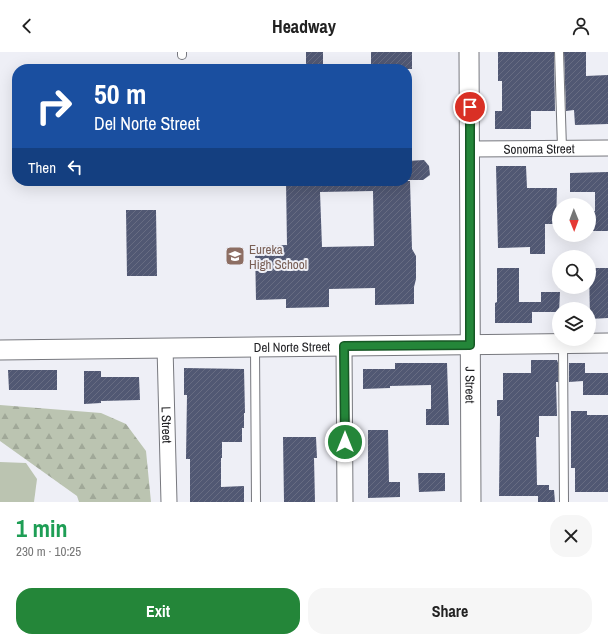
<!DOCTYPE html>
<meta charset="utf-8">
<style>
body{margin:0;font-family:"Archivo Narrow",sans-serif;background:#f6f6f6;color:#222;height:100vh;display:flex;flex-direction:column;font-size:15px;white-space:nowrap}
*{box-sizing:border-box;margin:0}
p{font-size:13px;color:#767676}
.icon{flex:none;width:22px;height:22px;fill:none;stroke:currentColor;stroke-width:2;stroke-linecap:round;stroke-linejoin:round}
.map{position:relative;height:450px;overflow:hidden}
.sheet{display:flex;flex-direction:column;background:#fff;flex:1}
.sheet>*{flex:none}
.hud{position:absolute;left:12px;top:12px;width:400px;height:122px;border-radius:16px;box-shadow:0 4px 16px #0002;background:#1a4fa0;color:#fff;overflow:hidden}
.needle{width:26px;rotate:179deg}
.tools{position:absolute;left:552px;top:146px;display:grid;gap:8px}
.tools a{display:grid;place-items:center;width:44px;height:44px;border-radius:50%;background:#fff;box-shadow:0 4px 16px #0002;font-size:20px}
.pin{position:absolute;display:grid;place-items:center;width:34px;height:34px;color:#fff;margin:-17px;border:2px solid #fff;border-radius:50%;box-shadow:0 1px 4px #0007}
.me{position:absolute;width:44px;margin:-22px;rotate:0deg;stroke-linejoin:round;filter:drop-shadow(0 0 3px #0008)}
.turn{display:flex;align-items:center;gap:14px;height:84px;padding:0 16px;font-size:18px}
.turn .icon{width:52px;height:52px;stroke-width:2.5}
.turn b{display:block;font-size:28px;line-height:34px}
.then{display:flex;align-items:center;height:38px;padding:0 16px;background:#0003;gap:8px;font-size:15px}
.round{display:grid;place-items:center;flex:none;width:42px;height:42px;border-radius:16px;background:#f6f6f6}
.headline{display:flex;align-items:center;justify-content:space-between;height:68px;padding:0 16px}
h1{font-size:24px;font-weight:700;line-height:30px;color:#1e9e55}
.primary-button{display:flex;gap:8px;margin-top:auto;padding:8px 16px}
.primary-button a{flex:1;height:46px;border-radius:16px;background:#248639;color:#fff;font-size:16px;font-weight:700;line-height:46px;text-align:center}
.primary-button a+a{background:#f6f6f6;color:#222}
header{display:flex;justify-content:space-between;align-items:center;height:52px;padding:0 16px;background:#fff;font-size:18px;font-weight:700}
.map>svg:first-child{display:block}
.green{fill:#bbc4b1}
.forest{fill:url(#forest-firs)}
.building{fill:url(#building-hatch);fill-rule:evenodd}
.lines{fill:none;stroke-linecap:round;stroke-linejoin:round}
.service-casing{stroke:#77787e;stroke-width:10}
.minor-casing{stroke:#77787e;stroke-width:17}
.tertiary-casing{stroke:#77787e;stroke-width:21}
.service{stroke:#fff;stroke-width:8}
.minor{stroke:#fff;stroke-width:15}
.tertiary{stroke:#fff;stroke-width:19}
.route-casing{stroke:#175725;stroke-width:10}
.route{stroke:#248639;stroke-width:7}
.labels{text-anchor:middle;stroke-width:4;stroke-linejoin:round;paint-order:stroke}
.street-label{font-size:13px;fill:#222225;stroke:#eeeff6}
.education-label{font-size:13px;fill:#785e54;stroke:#eeeff6;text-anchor:start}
</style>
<header><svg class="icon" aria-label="back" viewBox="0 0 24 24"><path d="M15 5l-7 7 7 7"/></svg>Headway<svg class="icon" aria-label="person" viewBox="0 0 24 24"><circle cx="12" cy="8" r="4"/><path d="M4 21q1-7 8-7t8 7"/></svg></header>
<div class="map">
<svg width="608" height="450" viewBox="0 0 608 450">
<defs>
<pattern id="forest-firs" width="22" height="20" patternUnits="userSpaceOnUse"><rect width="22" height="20" fill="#bbc4b1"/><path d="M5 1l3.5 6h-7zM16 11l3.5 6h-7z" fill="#a0a898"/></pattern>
<pattern id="building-hatch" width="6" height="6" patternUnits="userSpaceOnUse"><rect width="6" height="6" fill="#515873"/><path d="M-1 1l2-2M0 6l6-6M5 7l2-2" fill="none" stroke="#676c82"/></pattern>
</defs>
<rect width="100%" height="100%" fill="#eeeff6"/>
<!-- green -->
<polygon class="green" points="0,410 26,411 37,427 34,450 0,450"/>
<!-- forest -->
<polygon class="forest" points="0,353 101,361 126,372 146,399 151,450 79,450 77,444 0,389"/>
<!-- building -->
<g class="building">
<rect x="306" y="0" width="17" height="17"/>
<rect x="371" y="0" width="41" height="17"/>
<polygon points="498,0 554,0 555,59 531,59 531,77 495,77 495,59 502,59 502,29 498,29"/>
<polygon points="564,0 586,0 586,24 608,23 608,72 575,73 574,58 566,59"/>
<polygon points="424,108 429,114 430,123 423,128 407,128 407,109"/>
<polygon points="496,114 526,114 527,136 557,136 556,172 545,172 545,202 530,202 530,195 498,196"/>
<polygon points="608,120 608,179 591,179 591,159 595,159 595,140 570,140 570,121"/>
<path d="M286 129H410L412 197 416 204V227L414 235V252L375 253V236L329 237V255L286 256V247L256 248 255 194 287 193ZM373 139 374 194 322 195 320 140Z"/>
<polygon points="126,158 156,158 157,224 127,224"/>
<polygon points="497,216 519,216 519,250 541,250 541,240 560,240 559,260 532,260 532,271 495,271 495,251 497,250"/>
<polygon points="589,216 608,216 608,266 590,267"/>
<polygon points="531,308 557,308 558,311 558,330 556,330 557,364 539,364 539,385 536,385 537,433 549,433 549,438 554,438 555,450 538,450 538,444 499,444 500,364 497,364 497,348 503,348 503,321 531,321"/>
<polygon points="395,311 447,311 449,373 426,373 426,357 431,357 431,333 390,334 390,336 363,337 363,317 395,317"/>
<polygon points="569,311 585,311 585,321 608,321 608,343 583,343 583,329 569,330"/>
<polygon points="184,316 244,317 245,361 244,361 244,376 242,376 242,390 222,390 222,406 221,406 221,435 244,434 244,450 190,450 190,407 186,407 187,343 184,343"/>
<polygon points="8,318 57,318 57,338 9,338"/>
<polygon points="84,319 101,319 101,325 139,325 140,348 101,349 101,351 84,352"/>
<polygon points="571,359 587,359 587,363 608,363 608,440 575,440 575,416 571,416"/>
<polygon points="368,378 388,378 389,430 400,430 400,445 368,446"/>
<polygon points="283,385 316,385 317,406 314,406 315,450 284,450"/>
<polygon points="418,421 445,421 445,439 419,440"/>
</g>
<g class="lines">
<defs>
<g id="service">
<polyline points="559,0 562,96"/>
<polyline points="182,3 182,0"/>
<polyline points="563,292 564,450"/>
<polyline points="255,295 256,450"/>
</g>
<g id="minor">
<path id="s1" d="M470 97 608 96"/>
<polyline points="344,294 345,450"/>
<path id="s2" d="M165 295 169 450"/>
</g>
<g id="tertiary">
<path id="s3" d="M469 0 471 450"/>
<path id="s4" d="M0 298 608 291"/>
</g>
</defs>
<!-- service casing -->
<use href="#service" class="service-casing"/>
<!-- minor casing -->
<use href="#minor" class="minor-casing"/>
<!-- tertiary casing -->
<use href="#tertiary" class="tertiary-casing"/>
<!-- service -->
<use href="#service" class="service"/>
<!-- minor -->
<use href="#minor" class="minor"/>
<!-- tertiary -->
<use href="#tertiary" class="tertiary"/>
</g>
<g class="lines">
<defs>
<polyline id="route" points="345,390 344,294 470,293 470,55"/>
</defs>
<!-- route casing -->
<use href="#route" class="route-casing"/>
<!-- route -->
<use href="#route" class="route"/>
</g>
<!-- icons -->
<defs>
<symbol id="school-square" viewBox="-11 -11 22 22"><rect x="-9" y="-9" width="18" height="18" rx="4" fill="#8d6e63" stroke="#eeeff6"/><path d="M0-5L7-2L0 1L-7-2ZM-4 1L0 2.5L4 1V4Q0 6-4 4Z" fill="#fff"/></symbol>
</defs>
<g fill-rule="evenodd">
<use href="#school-square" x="224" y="193" width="22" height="22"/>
</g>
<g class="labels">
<!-- street labels -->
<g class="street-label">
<text dy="5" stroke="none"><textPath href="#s1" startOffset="69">Sonoma Street</textPath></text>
<text dy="5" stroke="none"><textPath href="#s4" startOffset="292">Del Norte Street</textPath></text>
<text dy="5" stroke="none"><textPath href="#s3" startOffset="333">J Street</textPath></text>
<text dy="5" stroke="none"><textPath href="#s2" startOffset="78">L Street</textPath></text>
</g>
<!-- education labels -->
<g class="education-label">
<text x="249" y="202">Eureka<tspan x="249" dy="15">High School</tspan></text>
</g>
</g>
</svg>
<div class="tools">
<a><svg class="needle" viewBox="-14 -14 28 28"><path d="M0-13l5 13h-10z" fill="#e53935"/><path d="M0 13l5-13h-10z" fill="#767676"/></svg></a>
<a><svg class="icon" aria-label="search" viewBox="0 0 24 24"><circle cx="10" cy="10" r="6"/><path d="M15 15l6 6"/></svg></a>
<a><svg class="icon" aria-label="layers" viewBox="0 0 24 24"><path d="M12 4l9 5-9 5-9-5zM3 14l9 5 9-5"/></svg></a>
</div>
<div class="pin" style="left:470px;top:55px;background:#d93025"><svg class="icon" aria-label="arrive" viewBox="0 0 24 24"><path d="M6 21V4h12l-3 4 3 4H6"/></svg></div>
<svg class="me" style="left:345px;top:390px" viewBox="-20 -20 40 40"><circle r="17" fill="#248639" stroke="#fff" stroke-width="3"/><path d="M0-11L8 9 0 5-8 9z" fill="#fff"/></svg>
<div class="hud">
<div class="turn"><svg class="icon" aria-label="right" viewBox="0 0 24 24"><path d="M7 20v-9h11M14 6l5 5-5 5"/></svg><div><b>50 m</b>Del Norte Street</div></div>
<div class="then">Then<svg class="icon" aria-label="left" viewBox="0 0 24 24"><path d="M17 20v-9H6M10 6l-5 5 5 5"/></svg></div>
</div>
</div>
<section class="sheet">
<div class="headline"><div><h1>1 min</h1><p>230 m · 10:25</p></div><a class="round"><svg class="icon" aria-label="close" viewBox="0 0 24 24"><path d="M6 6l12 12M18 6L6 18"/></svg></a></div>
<div class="primary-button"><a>Exit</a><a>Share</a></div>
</section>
